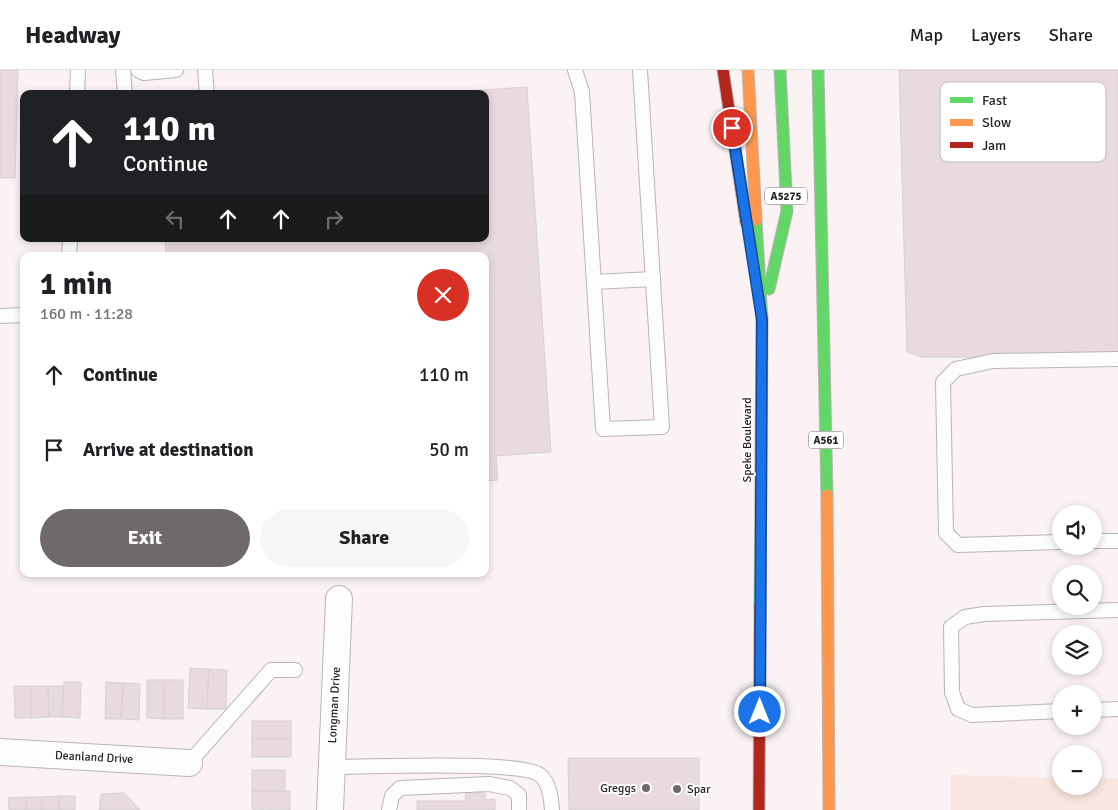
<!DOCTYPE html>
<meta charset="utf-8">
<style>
body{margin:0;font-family:Signika,sans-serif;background:#f6f6f6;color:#202124;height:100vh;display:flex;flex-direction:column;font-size:19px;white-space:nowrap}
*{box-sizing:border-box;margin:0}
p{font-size:16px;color:#757577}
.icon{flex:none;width:28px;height:28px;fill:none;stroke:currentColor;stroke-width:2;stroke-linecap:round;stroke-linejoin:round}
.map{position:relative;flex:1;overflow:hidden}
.side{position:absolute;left:20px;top:182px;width:469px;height:325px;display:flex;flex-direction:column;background:#fff;border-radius:10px;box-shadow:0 2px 8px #0003}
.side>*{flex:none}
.hud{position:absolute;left:20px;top:20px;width:469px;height:152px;border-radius:10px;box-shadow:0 2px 8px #0003;background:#202124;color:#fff;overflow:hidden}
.buttons{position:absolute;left:1052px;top:435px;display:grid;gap:10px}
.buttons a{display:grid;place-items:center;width:50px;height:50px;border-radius:50%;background:#fff;box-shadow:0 2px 8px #0003;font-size:25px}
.pin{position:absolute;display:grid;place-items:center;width:42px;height:42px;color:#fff;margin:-21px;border:2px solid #fff;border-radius:50%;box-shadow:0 1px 5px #0007}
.me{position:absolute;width:55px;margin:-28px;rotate:0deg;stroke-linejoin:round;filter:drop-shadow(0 0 4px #0008)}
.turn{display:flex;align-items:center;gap:18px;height:105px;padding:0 20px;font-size:22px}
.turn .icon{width:65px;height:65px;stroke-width:2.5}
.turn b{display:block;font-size:35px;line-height:42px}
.lanes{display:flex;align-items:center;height:48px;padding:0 20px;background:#0003;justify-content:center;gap:25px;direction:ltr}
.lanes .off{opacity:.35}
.round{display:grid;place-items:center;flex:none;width:52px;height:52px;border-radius:26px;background:#f6f6f6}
.head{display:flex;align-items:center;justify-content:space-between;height:85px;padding:0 20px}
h1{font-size:30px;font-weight:700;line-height:38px}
.action{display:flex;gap:10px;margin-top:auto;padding:10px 20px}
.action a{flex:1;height:58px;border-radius:30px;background:#70696a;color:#fff;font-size:20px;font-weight:700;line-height:58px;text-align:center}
.action a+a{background:#f6f6f6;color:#202124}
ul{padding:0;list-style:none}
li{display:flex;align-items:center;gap:15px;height:75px;padding:0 20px}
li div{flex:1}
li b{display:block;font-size:19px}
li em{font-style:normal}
header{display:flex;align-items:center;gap:30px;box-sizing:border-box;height:70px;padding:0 25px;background:#fff;border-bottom:1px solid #e0e0e0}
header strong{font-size:24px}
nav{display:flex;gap:28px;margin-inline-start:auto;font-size:18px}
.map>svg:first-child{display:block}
.green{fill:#f9e6e0}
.building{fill:#e8dae0;stroke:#d8d2d4}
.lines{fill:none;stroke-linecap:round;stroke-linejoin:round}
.lane-casing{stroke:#bab4b5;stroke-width:16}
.street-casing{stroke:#bab4b5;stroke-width:28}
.fast-casing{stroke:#bab4b5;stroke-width:13}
.slow-casing{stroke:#bab4b5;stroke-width:13}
.jam-casing{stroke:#bab4b5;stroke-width:13}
.lane{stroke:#fefdfd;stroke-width:14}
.street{stroke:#fefdfd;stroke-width:26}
.fast{stroke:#63d668;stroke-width:11}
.slow{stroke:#ff974d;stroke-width:11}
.jam{stroke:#b3261e;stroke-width:11}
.route-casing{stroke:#114b97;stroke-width:12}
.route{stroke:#1a73e8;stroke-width:9}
.poi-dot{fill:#70696a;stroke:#fff;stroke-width:2}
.labels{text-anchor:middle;stroke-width:4;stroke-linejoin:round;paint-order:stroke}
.shield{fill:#fff;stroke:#666263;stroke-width:1}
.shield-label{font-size:11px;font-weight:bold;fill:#251f20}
.street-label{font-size:12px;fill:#251f20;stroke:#fff}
.poi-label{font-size:12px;fill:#251f20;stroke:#fff;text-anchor:end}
.key{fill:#fff;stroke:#bebcbc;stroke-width:1}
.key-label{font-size:14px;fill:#251f20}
</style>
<header>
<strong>Headway</strong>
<nav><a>Map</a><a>Layers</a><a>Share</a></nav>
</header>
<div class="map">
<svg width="1118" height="740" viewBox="0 0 1118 740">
<rect width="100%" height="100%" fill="#faf2f3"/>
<!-- green -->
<polygon class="green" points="951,705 1061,708 1061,716 1094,716 1094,708 1118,709 1118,740 951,740"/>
<!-- building -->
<g class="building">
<polygon points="0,0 18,0 15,108 0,108"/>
<polygon points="899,0 1118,0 1118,288 922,287 907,282"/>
<polygon points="527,17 551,382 496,386 498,410 485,411 485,186 166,186 165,169 485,169 485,24 422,24"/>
<polygon points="190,598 209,599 207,639 188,638"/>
<polygon points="209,599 227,600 226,639 207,639"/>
<polygon points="147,610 164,610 164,649 147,648"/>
<rect x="164" y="610" width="19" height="39"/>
<polygon points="64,612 81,612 80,648 62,647"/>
<polygon points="106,612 123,613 121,649 105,649"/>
<polygon points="123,613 140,614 139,650 121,649"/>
<polygon points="14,616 31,616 31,648 15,648"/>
<polygon points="31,616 48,616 49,647 31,648"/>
<polygon points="48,616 63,616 62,647 49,647"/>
<rect x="252" y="651" width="39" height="18"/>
<rect x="252" y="669" width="39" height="18"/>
<polygon points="568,688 699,688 699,740 569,740"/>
<rect x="252" y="700" width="33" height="21"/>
<polygon points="252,721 290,721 290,740 252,739"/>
<polygon points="124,723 140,740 99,740 101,724"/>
<polygon points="466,723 485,723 485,730 495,729 495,740 417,740 417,731 465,731"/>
<rect x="59" y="726" width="16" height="14"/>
<polygon points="59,726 59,740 42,740 41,727"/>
<polygon points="26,727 41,727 42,740 26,740"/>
<polygon points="26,727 26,740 9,740 8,728"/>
</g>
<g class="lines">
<defs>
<g id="lane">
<polyline points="123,0 125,24"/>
<polyline points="138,0 144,3 176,0"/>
<polyline points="205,0 207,24"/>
<polyline points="575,0 582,22 603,359 662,357 640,0"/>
<polyline points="77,24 78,0"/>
<polyline points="69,186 70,169"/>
<polyline points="594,212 653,209"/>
<polyline points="0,246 24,245"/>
<polyline points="1094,471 1118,471"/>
<polyline points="1061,472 958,475 946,463 943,312 956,299 993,291 1118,289"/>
<polyline points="1094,640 1118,639"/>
<polyline points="1061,641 972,645 958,639 952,622 951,557 965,547 984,544 1118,540"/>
<polyline points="189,693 271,600 295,600"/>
<path d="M331 697C365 697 521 690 540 705 550 713 551 729 552 740"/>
<polyline points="389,740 392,726 400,718 489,714 510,718 519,725 519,740"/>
</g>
<g id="street">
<polyline points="0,682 189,693"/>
<polyline points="330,740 339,529"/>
</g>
<g id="fast">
<polyline points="818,0 827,425"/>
<polyline points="756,150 762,250 760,535"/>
<polyline points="769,219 787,141 780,0"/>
</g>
<g id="slow">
<polyline points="748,0 756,150"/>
<polyline points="827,425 829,740"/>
</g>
<g id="jam">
<polyline points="723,0 746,152"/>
<polyline points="759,740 760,535"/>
</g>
</defs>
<!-- lane casing -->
<use href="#lane" class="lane-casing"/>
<!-- street casing -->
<use href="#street" class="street-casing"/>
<!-- fast casing -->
<use href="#fast" class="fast-casing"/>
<!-- slow casing -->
<use href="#slow" class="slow-casing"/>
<!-- jam casing -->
<use href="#jam" class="jam-casing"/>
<!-- lane -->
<use href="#lane" class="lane"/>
<!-- street -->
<use href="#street" class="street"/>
<!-- fast -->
<use href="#fast" class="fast"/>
<!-- slow -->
<use href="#slow" class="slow"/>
<!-- jam -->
<use href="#jam" class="jam"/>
</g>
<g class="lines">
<defs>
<polyline id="route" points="732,58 762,250 760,642"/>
</defs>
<!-- route casing -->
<use href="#route" class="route-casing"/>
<!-- route -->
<use href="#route" class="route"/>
</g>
<!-- markers -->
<g class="poi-dot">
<circle cx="646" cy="718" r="5"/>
<circle cx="677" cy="719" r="5"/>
</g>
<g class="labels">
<!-- shield labels -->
<g class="shield">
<rect x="765" y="117.5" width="42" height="17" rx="4"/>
<rect x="808.5" y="361.5" width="35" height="17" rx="4"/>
</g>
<g class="shield-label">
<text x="786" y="130">A5275</text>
<text x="826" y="374">A561</text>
</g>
<!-- street labels -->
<g class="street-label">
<text transform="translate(747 370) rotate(-90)" y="4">Speke Boulevard</text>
<text transform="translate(334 635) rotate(-87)" y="4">Longman Drive</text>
<text transform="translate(94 687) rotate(3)" y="4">Deanland Drive</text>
</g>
<!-- poi labels -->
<g class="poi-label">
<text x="636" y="722">Greggs</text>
<text x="687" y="723" text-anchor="start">Spar</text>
</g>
</g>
<!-- legend -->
<rect x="940" y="12" width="166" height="80" rx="8" class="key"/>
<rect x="950" y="27" width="23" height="6" fill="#63d668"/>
<rect x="950" y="49" width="23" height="7" fill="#ff974d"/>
<rect x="950" y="72" width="23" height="6" fill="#b3261e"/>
<g class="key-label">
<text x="982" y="35">Fast</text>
<text x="982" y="57">Slow</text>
<text x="982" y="80">Jam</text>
</g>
</svg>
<div class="buttons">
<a><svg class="icon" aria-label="sound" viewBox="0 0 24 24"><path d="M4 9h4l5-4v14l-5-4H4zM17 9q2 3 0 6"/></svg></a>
<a><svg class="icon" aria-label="search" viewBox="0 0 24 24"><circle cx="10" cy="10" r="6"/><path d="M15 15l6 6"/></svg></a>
<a><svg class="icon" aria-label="layers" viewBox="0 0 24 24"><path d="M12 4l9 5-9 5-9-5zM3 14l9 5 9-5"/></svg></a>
<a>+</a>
<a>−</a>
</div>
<div class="pin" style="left:732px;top:58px;background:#d93025"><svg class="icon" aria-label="arrive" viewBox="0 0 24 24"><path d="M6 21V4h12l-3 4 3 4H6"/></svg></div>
<svg class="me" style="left:760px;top:642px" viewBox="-20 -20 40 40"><circle r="17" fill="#1a73e8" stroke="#fff" stroke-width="3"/><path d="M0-11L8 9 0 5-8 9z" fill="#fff"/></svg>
<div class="hud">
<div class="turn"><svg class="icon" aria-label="ahead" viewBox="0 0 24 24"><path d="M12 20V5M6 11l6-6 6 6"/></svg><div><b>110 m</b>Continue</div></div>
<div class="lanes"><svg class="icon off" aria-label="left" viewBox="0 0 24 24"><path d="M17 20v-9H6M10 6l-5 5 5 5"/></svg><svg class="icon" aria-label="ahead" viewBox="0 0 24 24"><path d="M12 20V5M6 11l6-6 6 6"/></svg><svg class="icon" aria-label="ahead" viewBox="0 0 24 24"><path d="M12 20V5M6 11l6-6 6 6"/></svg><svg class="icon off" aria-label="right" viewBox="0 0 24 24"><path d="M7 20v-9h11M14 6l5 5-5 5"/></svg></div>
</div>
<section class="side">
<div class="head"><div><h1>1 min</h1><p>160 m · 11:28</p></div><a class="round" style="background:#d93025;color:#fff"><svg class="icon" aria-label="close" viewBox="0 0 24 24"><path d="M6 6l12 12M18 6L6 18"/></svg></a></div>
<ul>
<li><svg class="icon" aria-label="ahead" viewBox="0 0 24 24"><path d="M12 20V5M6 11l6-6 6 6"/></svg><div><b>Continue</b></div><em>110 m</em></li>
<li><svg class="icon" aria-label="arrive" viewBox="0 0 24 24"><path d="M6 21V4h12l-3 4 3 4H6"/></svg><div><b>Arrive at destination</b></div><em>50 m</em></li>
</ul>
<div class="action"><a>Exit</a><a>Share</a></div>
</section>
</div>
